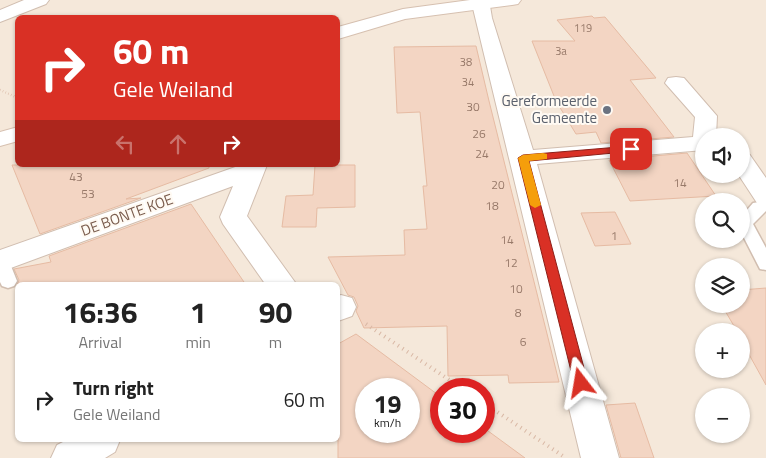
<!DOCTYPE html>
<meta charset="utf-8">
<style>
body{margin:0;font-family:"Titillium Web",sans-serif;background:#f6f6f6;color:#222;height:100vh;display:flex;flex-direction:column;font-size:19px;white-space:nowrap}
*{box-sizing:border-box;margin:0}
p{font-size:16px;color:#767676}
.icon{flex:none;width:28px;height:28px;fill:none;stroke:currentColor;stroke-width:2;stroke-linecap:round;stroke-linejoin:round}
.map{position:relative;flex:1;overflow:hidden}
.sheet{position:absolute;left:15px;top:282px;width:325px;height:160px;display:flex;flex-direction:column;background:#fff;border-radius:8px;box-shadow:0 1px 4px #0004}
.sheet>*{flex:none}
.guide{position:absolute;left:15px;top:15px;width:325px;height:152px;border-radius:8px;box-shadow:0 1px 4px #0004;background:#d93025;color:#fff;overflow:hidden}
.controls{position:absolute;left:695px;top:128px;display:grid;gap:10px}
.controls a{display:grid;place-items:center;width:55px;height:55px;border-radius:50%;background:#fff;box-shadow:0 1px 4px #0004;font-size:25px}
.speed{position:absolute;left:355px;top:378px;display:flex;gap:10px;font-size:25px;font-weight:700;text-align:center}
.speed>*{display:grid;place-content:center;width:65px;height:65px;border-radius:50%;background:#fff;box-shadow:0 1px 4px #0004;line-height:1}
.speed small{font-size:12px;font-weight:400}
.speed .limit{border:8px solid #d22;background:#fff;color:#111}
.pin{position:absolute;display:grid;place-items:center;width:42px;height:42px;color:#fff;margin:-21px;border-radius:10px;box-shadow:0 2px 8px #0006}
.me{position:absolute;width:55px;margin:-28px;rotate:346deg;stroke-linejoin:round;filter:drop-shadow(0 0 4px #0008)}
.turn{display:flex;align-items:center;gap:18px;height:105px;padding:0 15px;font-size:22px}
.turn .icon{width:65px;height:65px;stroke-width:2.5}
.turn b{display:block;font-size:35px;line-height:42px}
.lanes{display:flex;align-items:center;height:48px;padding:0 15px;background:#0003;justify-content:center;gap:25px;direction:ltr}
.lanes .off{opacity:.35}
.eta{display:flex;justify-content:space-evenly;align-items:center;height:85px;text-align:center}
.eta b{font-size:30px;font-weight:700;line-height:35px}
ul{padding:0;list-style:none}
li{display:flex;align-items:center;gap:15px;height:65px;padding:0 15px}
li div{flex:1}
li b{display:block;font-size:19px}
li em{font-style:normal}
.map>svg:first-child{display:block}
.residential{fill:#f5e8da;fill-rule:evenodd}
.building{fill:#f3d5c3;stroke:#e6bba3;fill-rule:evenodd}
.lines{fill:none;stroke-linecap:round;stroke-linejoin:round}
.lane-casing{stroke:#d1beb0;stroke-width:3}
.street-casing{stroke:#d1beb0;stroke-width:2}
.secondary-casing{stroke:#d6c0b0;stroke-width:2}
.path-far1{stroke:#d9b8a5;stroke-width:2.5;stroke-dasharray:0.5 2.5;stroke-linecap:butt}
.path{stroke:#d9b8a5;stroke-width:4;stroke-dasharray:1 4.5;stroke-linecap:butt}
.lane{fill:#fff;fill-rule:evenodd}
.street{fill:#fff;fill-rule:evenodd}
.secondary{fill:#fff;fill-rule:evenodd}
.route{fill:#d93025;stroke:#8d1f18}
.slow{fill:#f59e0b}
.worship-dot{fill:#6b7280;stroke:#fffaf3;stroke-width:2}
.labels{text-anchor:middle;stroke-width:4;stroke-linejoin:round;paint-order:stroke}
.far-number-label{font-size:11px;fill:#987a6a}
.number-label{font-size:12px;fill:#987a6a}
.worship-label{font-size:15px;fill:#5b616d;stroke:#fffaf3;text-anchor:end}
.street-label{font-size:15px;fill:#7a5c4d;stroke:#fffaf3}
</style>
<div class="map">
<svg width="766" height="458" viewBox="0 0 766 458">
<rect width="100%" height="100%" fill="#fdf6ec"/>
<!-- residential -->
<path class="residential" d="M0 0H766V458H0ZM18 18H338V165H18ZM704 136H741V174H704ZM704 201H741V239H704ZM704 266H741V304H704ZM18 285H338V440H18ZM704 331H741V369H704ZM366 389H409V431H366ZM441 389H484V431H441ZM704 396H741V434H704Z"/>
<!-- building -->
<g class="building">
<polygon points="592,16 594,18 605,17 656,78 630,80 674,137 601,143 596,132 576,134 556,101 532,41 575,41 557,20"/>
<polygon points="476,46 489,101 559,382 509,383 508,375 448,376 447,326 364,328 356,311 358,306 354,297 348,295 328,257 405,255 404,230 427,229 423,186 427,186 420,112 397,113 394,47"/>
<polygon points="687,153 716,196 630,201 609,160"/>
<polygon points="12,165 209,165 209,168 126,199 141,198 40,234"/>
<polygon points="315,165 355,165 355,207 317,208 316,227 282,227 286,196 313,195"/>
<polygon points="191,204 246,285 17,285 19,280 14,269 51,262 49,256"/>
<polygon points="615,212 631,244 595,246 581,213"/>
<polygon points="766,288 766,385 741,340 741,331 737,331 721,304 741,304 741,290"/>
<path d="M356 334 441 397V431H484V428L525 458H338V344ZM366 389H409V431H366Z"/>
<polygon points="635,403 654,458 621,458 606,405"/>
</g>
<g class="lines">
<defs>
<g id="lane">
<polygon points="766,201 766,211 753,224 766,248 766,270 760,269 741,232 741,217 753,203"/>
<polygon points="0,254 7,256 17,281 14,286 8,288 2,286 0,282"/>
</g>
<g id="street">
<polygon points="24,0 49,0 46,4 0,22 0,10"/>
<polygon points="471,0 489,0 492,18 533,150 693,137 695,117 665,83 668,78 676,77 684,78 717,116 716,136 704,136 704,150 537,164 619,458 581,458"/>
<polygon points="741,152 750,155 766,178 766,206 757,203 738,174 741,174"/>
<polygon points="241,165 267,165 247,216 297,285 266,285 223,224 220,217 233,186 0,272 0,250"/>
<polygon points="341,295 352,298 356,307 352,316 338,321 338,296"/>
<polygon points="67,440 120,440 115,452 105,458 51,458 57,445"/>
</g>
<g id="secondary">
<polygon points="470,0 521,0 518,4 512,5 405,19 338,39 338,27 403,9"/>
<polygon points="18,127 18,141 0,146 0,132"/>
</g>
</defs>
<!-- lane casing -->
<use href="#lane" class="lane-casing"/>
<!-- street casing -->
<use href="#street" class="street-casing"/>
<!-- secondary casing -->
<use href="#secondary" class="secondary-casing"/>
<!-- path-far1 -->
<polyline class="path-far1" points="0,90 18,98"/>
<!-- path -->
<g class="path">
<polyline points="366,324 463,389"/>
<polyline points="484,403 563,456"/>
</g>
<!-- lane -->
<use href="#lane" class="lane"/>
<!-- street -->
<use href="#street" class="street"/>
<!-- secondary -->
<use href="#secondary" class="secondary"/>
</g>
<!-- route -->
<polygon class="route" points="631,146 636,149 635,151 529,161 588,383 586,387 581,389 576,387 574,383 518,158 523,155"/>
<!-- slow -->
<polygon class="slow" points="543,153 547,154 547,159 529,161 541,205 535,208 530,205 518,158 523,155"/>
<!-- markers -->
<circle class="worship-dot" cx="607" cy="110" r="5"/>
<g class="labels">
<!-- far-number labels -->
<g class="far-number-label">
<text x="583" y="32">119</text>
<text x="561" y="55">3a</text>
<text x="466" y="66">38</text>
<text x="468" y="86">34</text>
</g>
<!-- number labels -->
<g class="number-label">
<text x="473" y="111">30</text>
<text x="479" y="138">26</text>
<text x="482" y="158">24</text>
<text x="76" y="181">43</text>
<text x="680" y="187">14</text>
<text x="498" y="189">20</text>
<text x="88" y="198">53</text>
<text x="492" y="210">18</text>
<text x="614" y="240">1</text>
<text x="507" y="244">14</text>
<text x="511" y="267">12</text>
<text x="516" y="293">10</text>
<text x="518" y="317">8</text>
<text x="523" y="346">6</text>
</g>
<!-- worship labels -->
<g class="worship-label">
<text x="597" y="106">Gereformeerde<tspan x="597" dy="17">Gemeente</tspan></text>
</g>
<!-- street labels -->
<g class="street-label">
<text transform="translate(127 215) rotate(-20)" y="5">DE BONTE KOE</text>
</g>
</g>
</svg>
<div class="controls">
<a><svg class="icon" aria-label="sound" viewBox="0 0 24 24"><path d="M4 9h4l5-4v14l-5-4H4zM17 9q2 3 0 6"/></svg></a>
<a><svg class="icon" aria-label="search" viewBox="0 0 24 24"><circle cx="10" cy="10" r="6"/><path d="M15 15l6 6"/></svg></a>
<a><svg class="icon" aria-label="layers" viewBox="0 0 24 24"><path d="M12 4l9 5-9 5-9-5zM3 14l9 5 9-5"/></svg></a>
<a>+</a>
<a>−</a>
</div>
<div class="speed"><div>19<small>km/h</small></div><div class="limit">30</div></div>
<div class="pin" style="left:631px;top:149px;background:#d93025"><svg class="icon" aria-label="arrive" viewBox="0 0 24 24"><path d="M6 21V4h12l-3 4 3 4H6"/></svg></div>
<svg class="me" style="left:581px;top:383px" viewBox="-20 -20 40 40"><path d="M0-17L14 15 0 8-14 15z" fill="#d93025" stroke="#fff" stroke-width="4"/></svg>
<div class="guide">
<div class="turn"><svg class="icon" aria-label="right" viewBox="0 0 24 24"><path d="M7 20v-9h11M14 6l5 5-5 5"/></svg><div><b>60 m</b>Gele Weiland</div></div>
<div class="lanes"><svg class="icon off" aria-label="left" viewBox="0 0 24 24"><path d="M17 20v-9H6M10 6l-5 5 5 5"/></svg><svg class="icon off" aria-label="ahead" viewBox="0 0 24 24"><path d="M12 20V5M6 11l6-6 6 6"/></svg><svg class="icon" aria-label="right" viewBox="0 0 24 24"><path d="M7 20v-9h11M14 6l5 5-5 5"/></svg></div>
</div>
<section class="sheet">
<div class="eta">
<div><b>16:36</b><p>Arrival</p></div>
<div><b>1</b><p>min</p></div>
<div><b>90</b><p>m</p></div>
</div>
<ul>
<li><svg class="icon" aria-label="right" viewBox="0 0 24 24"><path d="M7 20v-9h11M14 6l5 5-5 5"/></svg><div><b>Turn right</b><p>Gele Weiland</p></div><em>60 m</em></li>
</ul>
</section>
</div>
